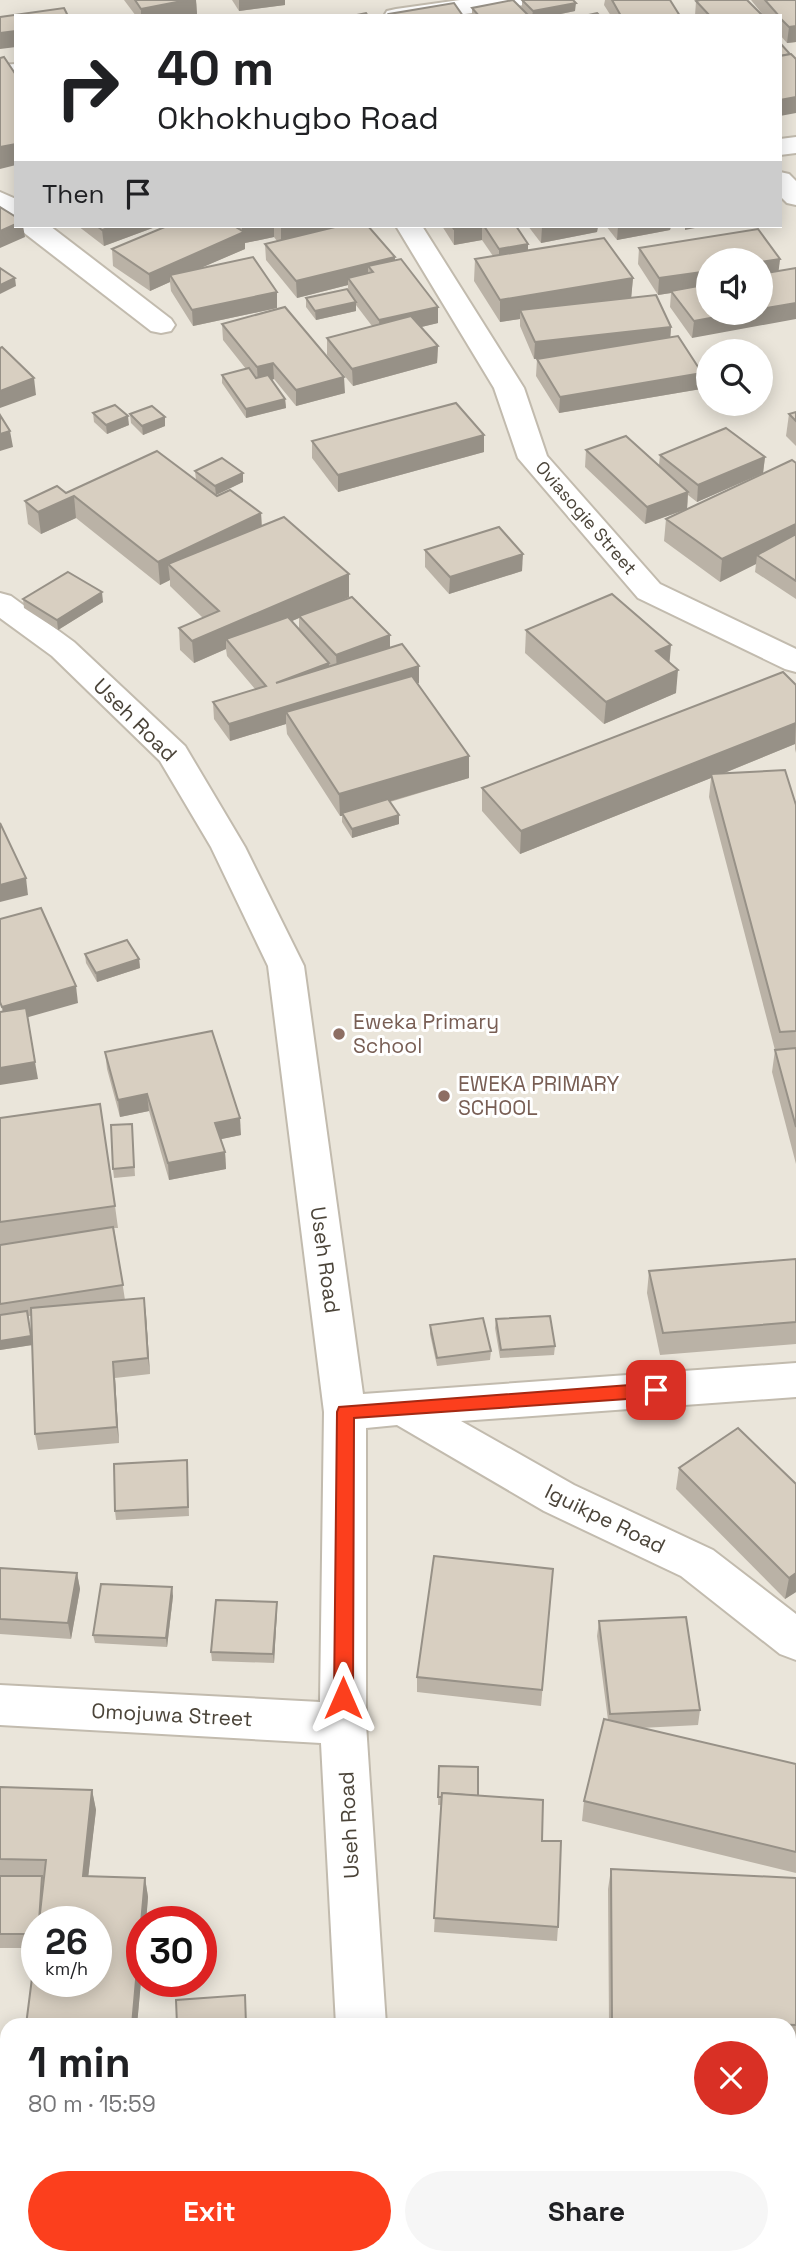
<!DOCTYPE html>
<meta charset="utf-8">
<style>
body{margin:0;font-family:"Space Grotesk",sans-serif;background:#f6f6f6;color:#202124;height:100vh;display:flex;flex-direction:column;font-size:26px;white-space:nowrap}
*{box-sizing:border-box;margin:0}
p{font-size:23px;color:#757577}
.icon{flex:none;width:38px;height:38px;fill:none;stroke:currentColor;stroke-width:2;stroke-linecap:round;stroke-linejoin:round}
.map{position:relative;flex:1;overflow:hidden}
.drawer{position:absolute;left:0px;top:2018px;width:796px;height:247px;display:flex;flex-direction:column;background:#fff;border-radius:21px 21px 0 0;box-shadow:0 4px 18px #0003}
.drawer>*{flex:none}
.hud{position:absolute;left:14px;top:14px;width:768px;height:214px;border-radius:0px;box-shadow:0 4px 18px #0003;background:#fff;color:#202124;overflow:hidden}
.buttons{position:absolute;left:696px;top:248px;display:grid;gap:14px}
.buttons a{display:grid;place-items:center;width:77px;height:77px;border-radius:50%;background:#fff;box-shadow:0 4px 18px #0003;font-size:35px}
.speed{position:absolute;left:21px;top:1906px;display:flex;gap:14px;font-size:35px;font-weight:700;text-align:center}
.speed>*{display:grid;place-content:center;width:91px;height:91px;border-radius:50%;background:#fff;box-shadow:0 4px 18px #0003;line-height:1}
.speed small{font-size:18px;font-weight:400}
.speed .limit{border:10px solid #d22;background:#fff;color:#111}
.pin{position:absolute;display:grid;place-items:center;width:60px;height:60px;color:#fff;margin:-30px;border-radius:14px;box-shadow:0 4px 10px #0006}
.me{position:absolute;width:77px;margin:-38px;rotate:0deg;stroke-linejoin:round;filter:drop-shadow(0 0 5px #0008)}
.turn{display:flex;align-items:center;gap:24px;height:147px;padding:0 28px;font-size:32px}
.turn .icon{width:91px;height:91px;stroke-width:2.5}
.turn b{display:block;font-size:49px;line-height:60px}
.then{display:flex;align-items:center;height:66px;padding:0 28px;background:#0003;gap:14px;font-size:26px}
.round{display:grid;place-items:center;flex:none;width:74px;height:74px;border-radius:37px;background:#f6f6f6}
.summary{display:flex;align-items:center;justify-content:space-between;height:119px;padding:0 28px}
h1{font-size:42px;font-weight:600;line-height:52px}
.button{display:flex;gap:14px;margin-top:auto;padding:14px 28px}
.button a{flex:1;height:80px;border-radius:42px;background:#fc3f1d;color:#fff;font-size:28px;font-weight:600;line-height:80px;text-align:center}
.button a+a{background:#f6f6f6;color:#202124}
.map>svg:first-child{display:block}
.residential{fill:#eae5da;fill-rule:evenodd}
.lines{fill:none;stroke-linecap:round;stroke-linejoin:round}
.minor-casing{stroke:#c2bbae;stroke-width:4}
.minor{fill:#fff;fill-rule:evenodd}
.wall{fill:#bab2a6;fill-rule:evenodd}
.shaded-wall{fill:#979187}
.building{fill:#d8cfc1;stroke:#979187;stroke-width:2}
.route{fill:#fc3f1d;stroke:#a42913;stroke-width:2}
.education-dot{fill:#8d6e63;stroke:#fff;stroke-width:2.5}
.labels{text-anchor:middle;stroke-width:6;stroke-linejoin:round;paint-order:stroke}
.far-street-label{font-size:18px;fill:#4b4439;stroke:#fff}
.street-label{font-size:21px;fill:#4b4439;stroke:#fff}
.education-label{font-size:21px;fill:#785e54;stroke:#fff;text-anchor:start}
</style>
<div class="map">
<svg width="796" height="2263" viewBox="0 0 796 2263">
<rect width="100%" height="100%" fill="#f6f3ec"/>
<!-- residential -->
<path class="residential" d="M0 0H796V2263H0ZM16 16H780V226H16ZM709 261H761V313H709ZM709 352H761V404H709ZM37 1922H96V1981H37ZM142 1922H201V1981H142ZM7 2025H789V2258H7Z"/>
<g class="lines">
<defs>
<g id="minor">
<polygon points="460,0 526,0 523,5 514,7 451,16 384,16 387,11 396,9"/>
<polygon points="16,64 16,79 0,81 0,65"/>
<polygon points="796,137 796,153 780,155 780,139"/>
<polygon points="780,172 789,174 796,181 796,205 787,203 780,196"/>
<polygon points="0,192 16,199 16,220 0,213"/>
<polygon points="20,226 50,226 171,319 175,325 171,331 161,333 151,331 23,232"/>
<polygon points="396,226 422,226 524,388 547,456 660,584 796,649 796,672 785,669 638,598 518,458 494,388"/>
<polygon points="0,593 11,596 74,642 185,746 245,847 304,966 363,1394 796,1363 796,1397 461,1421 574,1485 713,1550 796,1614 796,1660 780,1654 681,1576 544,1511 397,1425 366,1428 366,1724 386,2025 336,2025 321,1743 0,1725 0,1685 320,1702 324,1412 268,966 211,847 160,761 52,656 0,618"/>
<polygon points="349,2258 401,2258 402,2263 350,2263"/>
</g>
</defs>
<!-- minor casing -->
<use href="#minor" class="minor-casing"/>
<!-- minor -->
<use href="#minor" class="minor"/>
</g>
<!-- wall -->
<g class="wall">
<polygon points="124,0 196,0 197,14 187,16 136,16"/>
<polygon points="232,0 285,0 285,5 239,11"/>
<polygon points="522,0 575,11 551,16 472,16 472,8 522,8"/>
<polygon points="605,0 670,0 680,16 611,16 604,5"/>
<polygon points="751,0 796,0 796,42 787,43 780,35 780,16 764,16"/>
<polygon points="696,1 763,16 695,16"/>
<polygon points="78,226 158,226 104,246"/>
<polygon points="167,226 368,226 395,260 438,323 421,327 438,346 437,363 353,386 327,355 327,338 372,326 356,305 356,311 316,320 306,307 306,298 348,291 348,285 297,298 266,260 265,244 277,241 274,237 245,243 245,249 200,268 277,292 277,308 193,326 171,291 170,282 150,291 113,266 112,249"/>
<polygon points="442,226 516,226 528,244 528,250 633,278 631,298 671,327 670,337 702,373 701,389 559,413 536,376 537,359 546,358 534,359 520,326 520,319 500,322 474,281 475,259 493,256 482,240 454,245"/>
<polygon points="528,226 598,226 597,232 541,243"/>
<polygon points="606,226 671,226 670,230 617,240"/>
<polygon points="639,248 780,259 778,271 692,338 670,307 671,293 658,295 638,264"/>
<polygon points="222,324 345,393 296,406 274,379 272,380 285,399 286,408 246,418 222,383 222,375 246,369 223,340"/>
<polygon points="796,412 796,446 786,436 789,414"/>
<polygon points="93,413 129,425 107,434 94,422"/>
<polygon points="130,414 165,426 143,435 131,423"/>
<polygon points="484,435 484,452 338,492 312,458 312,441"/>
<polygon points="586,450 659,465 660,455 765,457 763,473 697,502 688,495 687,509 645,524 585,467"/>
<polygon points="796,463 796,599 755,572 756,564 720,582 664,541 666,519"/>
<path d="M195 471 243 482 216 495 261 513 262 526 349 597 336 603 390 648 419 683H417L469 778 390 802 399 824 352 838 342 822V816H340L287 734 286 724 230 741 214 719 213 702 255 689 227 656 226 649 194 663 180 650 179 628 203 618 170 586V580L160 585 76 518 41 534 28 524 25 501 66 493 196 480ZM299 618V630L292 621Z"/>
<polygon points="425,550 522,571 449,594 425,567"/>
<polygon points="23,599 103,602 58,630 24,608"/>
<polygon points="526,630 669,662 676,693 604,724 525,653"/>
<polygon points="796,685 796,753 795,749 795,744 722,774 796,805 796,1164 772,1072 775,1050 709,797 711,778 520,854 482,811 482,788"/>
<polygon points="85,954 139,959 140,968 97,982 86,963"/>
<polygon points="105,1052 241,1135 221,1139 225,1152 226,1169 169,1180 149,1111 120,1117 107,1069"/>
<polygon points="0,1118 115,1206 118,1228 114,1228 125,1300 146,1315 150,1374 115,1378 119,1443 38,1450 35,1434 31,1316 28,1316 32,1345 0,1350"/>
<polygon points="132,1124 135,1176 114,1178 113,1169"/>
<polygon points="796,1259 796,1344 660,1355 647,1293 649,1271"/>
<polygon points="496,1319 555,1346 554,1355 500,1358 495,1328"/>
<polygon points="430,1325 491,1351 490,1360 437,1366 430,1334"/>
<polygon points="187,1460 189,1516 116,1520 115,1511"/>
<polygon points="679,1468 796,1484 796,1592 785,1599 676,1489"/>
<polygon points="0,1568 77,1573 80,1589 71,1639 0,1634"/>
<polygon points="553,1569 541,1706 417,1692 417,1677"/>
<polygon points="173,1596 167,1647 95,1643 93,1635"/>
<polygon points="277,1610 274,1663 212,1661 211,1652"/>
<polygon points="599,1621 700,1710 698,1725 641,1728 796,1764 796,1873 582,1821 584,1801 608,1720 597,1636"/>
<polygon points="439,1766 478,1796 542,1841 558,1927 557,1941 434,1932 441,1805 438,1805"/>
<path d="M0 1787 92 1790 96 1810 88 1876 145 1878 148 1897 146 1922H142V1970L137 2025H26L36 1948H0ZM37 1922 96 1981H37Z"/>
<polygon points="611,1869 796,1878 796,2044 789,2044 789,2025 609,2025 608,1889"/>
<polygon points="0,2065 7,2065 7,2258 218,2258 218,2263 0,2263"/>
<polygon points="789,2124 796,2125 796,2263 613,2263 613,2258 789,2258"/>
</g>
<!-- shaded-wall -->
<g class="shaded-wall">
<polygon points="187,0 196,0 197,14 187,16 141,16 141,9"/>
<polygon points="239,0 285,0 285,5 239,11"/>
<polygon points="576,3 575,11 551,16 532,16 533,11"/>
<polygon points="796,26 796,42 787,43 789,27"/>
<polygon points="16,31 16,47 0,49 0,33"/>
<polygon points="796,97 796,113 780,116 780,100"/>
<polygon points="16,144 16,165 0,169 0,147"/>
<polygon points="16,224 16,226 23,226 25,237 0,248 0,231"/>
<polygon points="114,226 158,226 104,246 102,230"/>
<polygon points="242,226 274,226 274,237 245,243 245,249 173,280 170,275 170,282 150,291 149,274 242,233"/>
<polygon points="281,226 355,226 281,247"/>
<polygon points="471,226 482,226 482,240 454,245 454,229"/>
<polygon points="547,226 598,226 597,232 541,243 542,227"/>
<polygon points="618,226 671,226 670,230 617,240"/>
<polygon points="685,226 705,226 685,230"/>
<polygon points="528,244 528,260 499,265 499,249"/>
<polygon points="395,257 395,273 373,272 368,266 368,280 348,278 348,285 297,298 296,281"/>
<polygon points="780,259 778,276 761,278 761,262"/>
<polygon points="709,271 709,287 671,291 671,293 658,295 659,278"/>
<polygon points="15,278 16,286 0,294 0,285"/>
<polygon points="633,278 631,300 520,310 520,319 500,322 500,300"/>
<polygon points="277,292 277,308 193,326 192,310"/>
<polygon points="356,302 356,311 316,320 315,311"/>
<polygon points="796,303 796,319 692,338 694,321 738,313 761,313 761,309"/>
<polygon points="438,307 438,323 380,337 379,320"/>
<polygon points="671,327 670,343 534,359 535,342"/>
<polygon points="438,346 437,363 353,386 352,369"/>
<polygon points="273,363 274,379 258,384 257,367"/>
<polygon points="702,373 701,389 559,413 560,397"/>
<polygon points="344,377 345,393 296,406 296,390"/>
<polygon points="34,378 36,395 0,408 0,391"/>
<polygon points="285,399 286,408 246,418 246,409"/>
<polygon points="128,416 129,425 107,434 106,425"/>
<polygon points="165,417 165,426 143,435 142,426"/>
<polygon points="10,431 13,447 0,451 0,434"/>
<polygon points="484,435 484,452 338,492 338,475"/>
<polygon points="765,457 763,473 697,502 698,485"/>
<polygon points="243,473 243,482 216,495 215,486"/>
<polygon points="688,492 687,509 645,524 647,507"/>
<polygon points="74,496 76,518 41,534 38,512"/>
<polygon points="261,513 262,536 168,564 170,580 160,585 158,562"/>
<polygon points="796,524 796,545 757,555 756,564 720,582 722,559"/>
<polygon points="523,554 522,571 449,594 450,577"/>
<polygon points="349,574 349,597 300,618 299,616 299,618 232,647 226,639 226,649 194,663 192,641"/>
<polygon points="102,592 103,602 58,630 57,620"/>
<polygon points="390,635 390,652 337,672 336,655"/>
<polygon points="671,645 669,668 656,651"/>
<polygon points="329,663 329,680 276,683"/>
<polygon points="419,666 419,683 293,722 286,712 286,724 230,741 229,724"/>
<polygon points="678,670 676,693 604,724 606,702"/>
<polygon points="796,723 795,744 712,778 711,774 711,778 520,854 521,831"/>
<polygon points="469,756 469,778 343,815 342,813 342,816 340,816 339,794"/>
<polygon points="399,815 399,824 352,838 352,829"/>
<polygon points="26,878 28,895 0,902 0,885"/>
<polygon points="139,959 140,968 97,982 96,973"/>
<polygon points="76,986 78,1003 4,1024 2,1007"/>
<polygon points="35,1062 38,1079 0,1085 0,1068"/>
<polygon points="147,1094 149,1111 120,1117 118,1100"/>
<polygon points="240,1118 241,1135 217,1140 215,1123"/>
<polygon points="225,1152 226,1169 169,1180 168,1163"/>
<polygon points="144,1298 146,1315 150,1374 148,1358"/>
<polygon points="31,1336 32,1345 0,1350 0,1341"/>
<polygon points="113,1362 115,1378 119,1443 117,1427"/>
<polygon points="77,1573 80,1589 71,1639 68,1623"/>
<polygon points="796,1573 796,1592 785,1599 789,1578"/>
<polygon points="172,1587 173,1596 167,1647 166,1638"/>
<polygon points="277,1602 277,1610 274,1663 273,1654"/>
<polygon points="92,1790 96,1810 86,1896 83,1876"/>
<polygon points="145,1878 148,1897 146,1922 142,1922 142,1970 137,2025 132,2025"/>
<polygon points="215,2258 218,2258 218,2263 214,2263"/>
</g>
<!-- building -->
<g class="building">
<polygon points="135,0 187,0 141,9"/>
<polygon points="513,0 529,16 479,16 472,8"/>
<polygon points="522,0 573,0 576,3 533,11"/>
<polygon points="612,0 670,0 680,16 621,16"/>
<polygon points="700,0 747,0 763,16 710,16 696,1"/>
<polygon points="765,0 796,0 796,26 789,27 780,18 780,16 779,16"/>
<polygon points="454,3 463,16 391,16 389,14"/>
<polygon points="64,8 68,16 16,16 16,31 0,33 0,17"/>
<polygon points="366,13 368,16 352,16"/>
<polygon points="597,13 600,16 584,16"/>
<polygon points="780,43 790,54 780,56"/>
<polygon points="791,54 796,59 796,97 780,100 780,56"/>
<polygon points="4,57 16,75 16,144 0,147 0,58"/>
<polygon points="0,207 16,217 16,224 0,231"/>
<polygon points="97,226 114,226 102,230"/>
<polygon points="167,226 234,226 244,232 149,274 112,249"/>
<polygon points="339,226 368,226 395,257 296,281 265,244"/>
<polygon points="452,226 471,226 454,229"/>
<polygon points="484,226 516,226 528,244 499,249"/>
<polygon points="758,229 780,259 761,262 761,261 709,261 709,271 659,278 639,248"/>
<polygon points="604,238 633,278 500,300 475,259"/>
<polygon points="253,257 277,292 192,310 170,275"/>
<polygon points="401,259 438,307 379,320 348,278 373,272 368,266"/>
<polygon points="0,268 15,278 0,285"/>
<polygon points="796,268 796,303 761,309 761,274"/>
<polygon points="709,284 709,313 738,313 694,321 671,291"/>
<polygon points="347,289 356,302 315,311 306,298"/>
<polygon points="656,295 671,327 535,342 520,310"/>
<polygon points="285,307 344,377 296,390 273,363 257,367 222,324"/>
<polygon points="411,316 438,346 352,369 327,338"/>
<polygon points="678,336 702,373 560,397 537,359"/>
<polygon points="2,347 34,378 0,391 0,348"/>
<polygon points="249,368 256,378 268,375 285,399 246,409 222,375"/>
<polygon points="456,403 484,435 338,475 312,441"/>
<polygon points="115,405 128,416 106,425 93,413"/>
<polygon points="152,406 165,417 142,426 130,414"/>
<polygon points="796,412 796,421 789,414"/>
<polygon points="0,415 10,431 0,434"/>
<polygon points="726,428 765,457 698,485 660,455"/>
<polygon points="626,436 688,492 647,507 586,450"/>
<polygon points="157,451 217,496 230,490 261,513 158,562 74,496 38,512 25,501 57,486 66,493"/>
<polygon points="222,458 243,473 215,486 195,471"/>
<polygon points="792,460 796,463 796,524 722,559 666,519"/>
<polygon points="284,517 349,574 192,641 179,628 219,611 168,564"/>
<polygon points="499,527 523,554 450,577 425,550"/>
<polygon points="796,534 796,581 757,555"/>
<polygon points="68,572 102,592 57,620 23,599"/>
<polygon points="612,594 671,645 656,651 678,670 606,702 526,630"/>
<polygon points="352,597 390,635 336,655 299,616"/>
<polygon points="288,617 329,663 276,683 402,644 419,666 229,724 213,702 266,686 226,639"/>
<polygon points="783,672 796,685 796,723 521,831 482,788"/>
<polygon points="412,676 469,756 339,794 286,712"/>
<polygon points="785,770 796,805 796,1031 780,1032 711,774"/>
<polygon points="388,799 399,815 352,829 342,813"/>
<polygon points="0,823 26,878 0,885"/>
<polygon points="41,908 76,986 2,1007 0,1002 0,919"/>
<polygon points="127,940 139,959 96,973 85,954"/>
<polygon points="26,1008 35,1062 0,1068 0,1012"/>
<polygon points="212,1031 240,1118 215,1123 225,1152 168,1163 147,1094 118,1100 105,1052"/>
<polygon points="796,1048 796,1127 775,1050"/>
<polygon points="100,1104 115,1206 0,1222 0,1118"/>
<polygon points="132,1124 134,1167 113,1169 111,1125"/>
<polygon points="113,1227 123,1285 0,1304 0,1245"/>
<polygon points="796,1259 796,1322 663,1333 649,1271"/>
<polygon points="144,1298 148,1358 113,1362 117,1427 35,1434 31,1308"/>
<polygon points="27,1311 31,1336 0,1341 0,1315"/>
<polygon points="550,1316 555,1346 501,1350 496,1319"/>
<polygon points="483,1318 491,1351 437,1358 430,1325"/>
<polygon points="738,1428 796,1484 796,1573 789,1578 679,1468"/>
<polygon points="187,1460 188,1507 115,1511 114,1464"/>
<polygon points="434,1556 553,1569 542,1690 417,1677"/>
<polygon points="0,1568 77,1573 68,1623 0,1619"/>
<polygon points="101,1584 172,1587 166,1638 93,1635"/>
<polygon points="216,1600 277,1602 273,1654 211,1652"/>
<polygon points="686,1617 700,1710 610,1714 599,1621"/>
<polygon points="604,1719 796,1764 796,1852 584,1801"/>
<polygon points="439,1766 478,1767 478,1796 442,1793 442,1797 438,1797"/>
<polygon points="0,1787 92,1790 83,1876 145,1878 132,2025 26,2025 37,1939 37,1981 96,1981 96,1922 39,1922 46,1860 0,1859"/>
<polygon points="442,1793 543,1800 542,1841 561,1841 558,1927 434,1918"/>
<polygon points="611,1869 796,1878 796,2025 719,2022 719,2025 612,2025"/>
<polygon points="0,1876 42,1876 39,1922 37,1922 37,1934 0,1934"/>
<polygon points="245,1995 246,2025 177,2025 176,2000"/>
<polygon points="0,2065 7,2065 7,2256 0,2255"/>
<polygon points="789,2124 796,2125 796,2253 789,2252"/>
<polygon points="50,2258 215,2258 214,2263 175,2263"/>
<polygon points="641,2258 746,2258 746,2263 676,2263"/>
</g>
<!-- route -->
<polygon class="route" points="656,1383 663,1385 665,1390 663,1395 656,1397 354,1418 353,1698 350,1704 343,1706 336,1704 334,1698 337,1412 339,1407"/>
<!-- markers -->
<g class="education-dot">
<circle cx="339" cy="1034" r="7"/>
<circle cx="444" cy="1096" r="7"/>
</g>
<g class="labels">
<!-- far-street labels -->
<g class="far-street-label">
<text transform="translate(586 518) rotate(49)" y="6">Oviasogie Street</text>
</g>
<!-- street labels -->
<g class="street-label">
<text transform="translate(135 720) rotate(45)" y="7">Useh Road</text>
<text transform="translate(325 1260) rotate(82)" y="7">Useh Road</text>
<text transform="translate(605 1519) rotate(26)" y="7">Iguikpe Road</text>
<text transform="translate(172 1715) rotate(3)" y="7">Omojuwa Street</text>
<text transform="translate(349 1825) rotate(-93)" y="7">Useh Road</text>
</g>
<!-- education labels -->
<g class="education-label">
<text x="353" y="1029">Eweka Primary<tspan x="353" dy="24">School</tspan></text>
<text x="458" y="1091">EWEKA PRIMARY<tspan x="458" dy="24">SCHOOL</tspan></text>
</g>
</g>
</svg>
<div class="buttons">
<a><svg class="icon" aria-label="sound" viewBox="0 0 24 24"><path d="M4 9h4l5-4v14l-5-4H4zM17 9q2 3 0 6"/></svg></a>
<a><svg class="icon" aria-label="search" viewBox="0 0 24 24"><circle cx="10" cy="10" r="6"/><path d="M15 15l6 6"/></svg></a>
</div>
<div class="speed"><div>26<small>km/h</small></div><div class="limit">30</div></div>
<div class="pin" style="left:656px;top:1390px;background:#d93025"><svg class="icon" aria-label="arrive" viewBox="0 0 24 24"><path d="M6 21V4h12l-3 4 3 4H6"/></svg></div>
<svg class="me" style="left:343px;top:1698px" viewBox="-20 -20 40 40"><path d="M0-17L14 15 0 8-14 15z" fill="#fc3f1d" stroke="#fff" stroke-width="4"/></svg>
<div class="hud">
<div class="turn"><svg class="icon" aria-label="right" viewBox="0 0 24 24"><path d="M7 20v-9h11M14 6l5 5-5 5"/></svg><div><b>40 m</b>Okhokhugbo Road</div></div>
<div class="then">Then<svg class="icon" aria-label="arrive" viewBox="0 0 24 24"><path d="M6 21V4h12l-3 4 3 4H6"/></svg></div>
</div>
<section class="drawer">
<div class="summary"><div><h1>1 min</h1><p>80 m · 15:59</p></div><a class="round" style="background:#d93025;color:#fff"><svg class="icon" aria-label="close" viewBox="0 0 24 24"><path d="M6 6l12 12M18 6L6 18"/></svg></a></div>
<div class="button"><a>Exit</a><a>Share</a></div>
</section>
</div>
